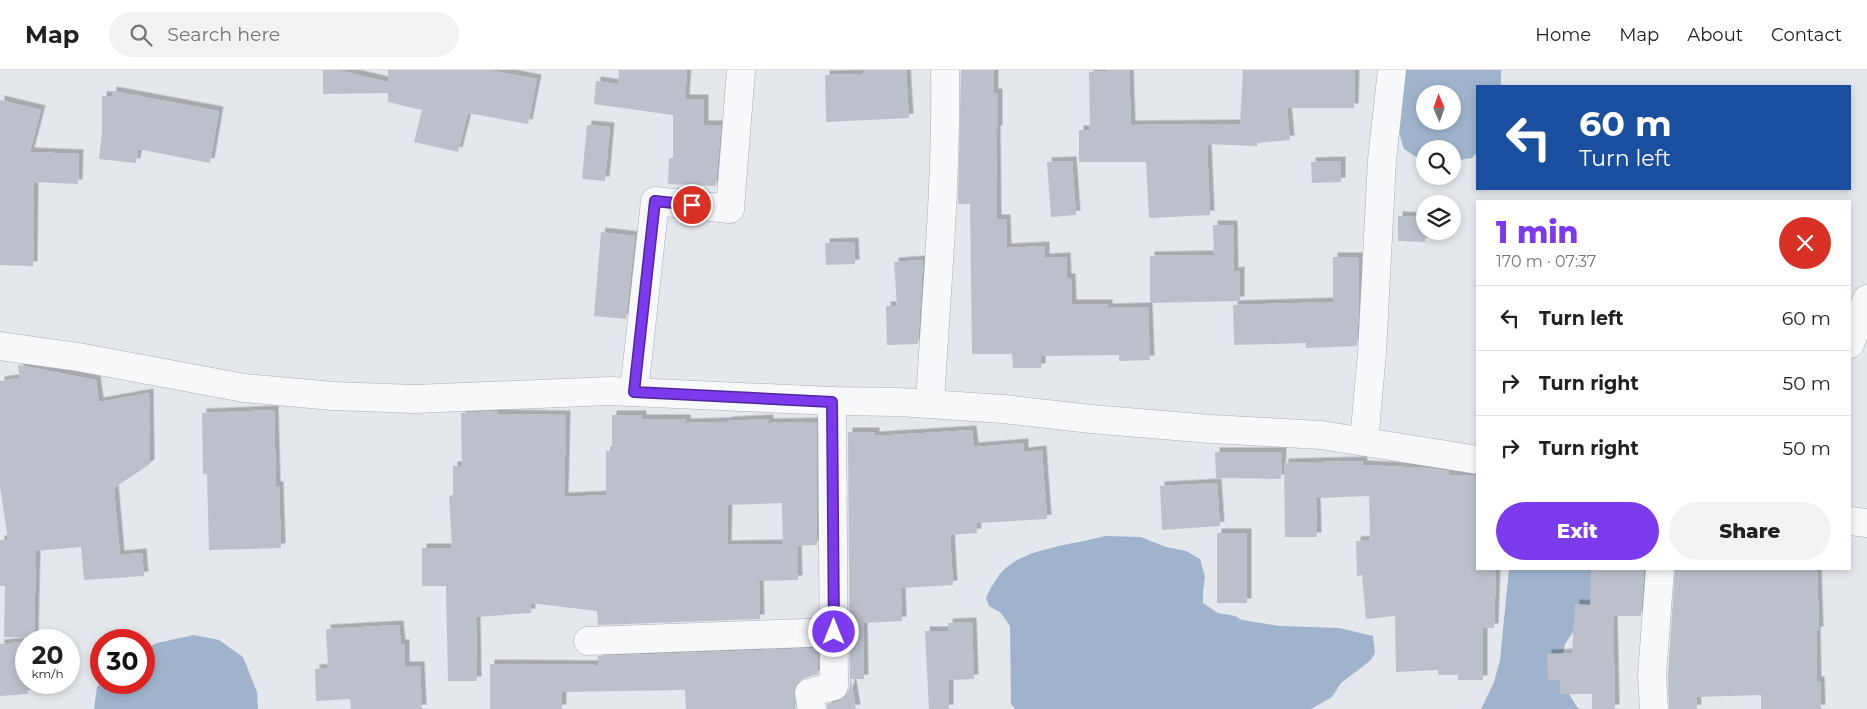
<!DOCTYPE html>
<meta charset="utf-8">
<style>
body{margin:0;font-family:Montserrat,sans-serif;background:#f2f2f2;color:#202124;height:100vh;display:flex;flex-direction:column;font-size:19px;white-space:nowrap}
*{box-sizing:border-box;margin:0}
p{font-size:16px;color:#757577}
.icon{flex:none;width:28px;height:28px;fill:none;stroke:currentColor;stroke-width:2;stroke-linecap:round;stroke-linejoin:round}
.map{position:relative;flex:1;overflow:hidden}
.side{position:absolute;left:1476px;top:130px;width:375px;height:370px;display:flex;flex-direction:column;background:#fff;border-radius:0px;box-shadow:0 2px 8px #0003}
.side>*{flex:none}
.hud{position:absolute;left:1476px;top:15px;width:375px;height:105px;border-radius:0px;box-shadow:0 2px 8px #0003;background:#1a4fa0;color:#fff;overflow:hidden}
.needle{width:32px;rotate:358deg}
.fabs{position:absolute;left:1416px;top:15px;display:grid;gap:10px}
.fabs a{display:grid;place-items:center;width:45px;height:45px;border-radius:50%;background:#fff;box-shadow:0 2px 8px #0003;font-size:25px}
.speed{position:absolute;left:15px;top:559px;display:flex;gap:10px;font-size:25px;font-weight:700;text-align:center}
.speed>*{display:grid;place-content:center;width:65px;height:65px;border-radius:50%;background:#fff;box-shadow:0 2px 8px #0003;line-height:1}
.speed small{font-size:12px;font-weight:400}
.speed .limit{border:8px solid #d22;background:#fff;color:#111}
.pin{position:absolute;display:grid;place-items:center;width:42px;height:42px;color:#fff;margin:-21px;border:2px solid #fff;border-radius:50%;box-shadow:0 1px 5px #0007}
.me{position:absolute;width:55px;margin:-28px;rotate:0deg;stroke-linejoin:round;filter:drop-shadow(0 0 4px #0008)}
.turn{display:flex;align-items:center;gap:18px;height:105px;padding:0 20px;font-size:22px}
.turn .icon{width:65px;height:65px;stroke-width:2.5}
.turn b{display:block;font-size:35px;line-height:42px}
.round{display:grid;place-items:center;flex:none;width:52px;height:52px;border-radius:26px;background:#f2f2f2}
.head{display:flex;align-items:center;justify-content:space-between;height:85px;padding:0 20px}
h1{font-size:30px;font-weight:800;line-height:38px;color:#7c3aed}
.cta{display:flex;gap:10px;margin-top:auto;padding:10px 20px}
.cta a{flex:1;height:58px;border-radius:30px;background:#7c3aed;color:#fff;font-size:20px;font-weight:800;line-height:58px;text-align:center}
.cta a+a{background:#f2f2f2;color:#202124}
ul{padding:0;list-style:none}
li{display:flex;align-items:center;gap:15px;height:65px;padding:0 20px;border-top:1px solid #e0e0e0}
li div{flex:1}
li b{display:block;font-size:19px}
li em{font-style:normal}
header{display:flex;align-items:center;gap:30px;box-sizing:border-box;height:70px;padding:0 25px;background:#fff;border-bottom:1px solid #e0e0e0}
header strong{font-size:24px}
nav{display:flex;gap:28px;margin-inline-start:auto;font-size:18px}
.search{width:350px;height:45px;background:#f2f2f2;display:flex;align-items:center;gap:12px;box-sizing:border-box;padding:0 18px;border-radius:28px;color:#757577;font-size:19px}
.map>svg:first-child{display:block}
.water{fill:#9fb4cc;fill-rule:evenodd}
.building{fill:#bbc0ca;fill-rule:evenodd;filter:url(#shadow)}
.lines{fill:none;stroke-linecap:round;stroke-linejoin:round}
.minor-casing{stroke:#a9aeb7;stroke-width:29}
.minor{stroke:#f7f8fa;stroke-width:28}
.route-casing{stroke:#51269a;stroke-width:12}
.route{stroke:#7c3aed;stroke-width:9}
</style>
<header>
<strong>Map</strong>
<div class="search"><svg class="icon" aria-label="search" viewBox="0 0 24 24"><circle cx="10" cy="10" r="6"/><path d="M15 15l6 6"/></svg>Search here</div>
<nav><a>Home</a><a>Map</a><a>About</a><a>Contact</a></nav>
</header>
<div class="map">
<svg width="1867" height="639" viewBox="0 0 1867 639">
<defs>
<filter id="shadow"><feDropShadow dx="4.5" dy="-4.5" stdDeviation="0" flood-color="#0004"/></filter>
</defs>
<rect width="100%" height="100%" fill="#e4e7ec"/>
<!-- water -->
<g class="water">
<path d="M1401 0H1501V16H1478L1477 82 1472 88 1453 91 1452 79H1425V91L1421 90 1404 79 1397 56ZM1425 24H1452V51H1425Z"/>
<path d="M1105 466 1141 467 1166 477 1186 481 1200 489 1205 507 1203 521V533L1218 543 1235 546 1242 550 1280 556 1339 558 1373 566 1375 583 1370 591 1341 613 1332 627 1311 639H1015L1011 634 1010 556 1001 543 989 536 986 528C992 515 999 502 1011 494 1034 477 1078 474 1105 466Z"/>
<polygon points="1509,499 1603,499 1603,504 1590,537 1565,574 1561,594 1565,617 1577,637 1580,639 1481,639 1494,612 1500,590"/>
<polygon points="194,565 219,570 243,587 257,622 258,639 94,639 97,617 102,613 144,612 144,579 157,573"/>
</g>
<!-- building -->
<g class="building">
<polygon points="323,0 338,0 388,12 388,0 489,0 537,9 528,54 468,43 458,82 414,72 422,40 388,32 388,23 323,24"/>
<polygon points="619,0 687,0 685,29 704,29 704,55 721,55 716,116 668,114 669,88 673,88 673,45 594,34 596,11 618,14"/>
<polygon points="863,0 906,0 909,48 826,52 825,5 863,4"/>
<polygon points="961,0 994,0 994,23 998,23 998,60 996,60 997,149 1006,149 1007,178 1045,176 1045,188 1066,187 1067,208 1071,208 1072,234 1108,234 1108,238 1148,237 1150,290 1119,291 1119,285 1041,286 1041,298 1013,298 1012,284 972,284 970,134 958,134"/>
<polygon points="1107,0 1129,0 1131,55 1240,54 1243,0 1355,0 1354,38 1287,38 1290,70 1257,73 1257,76 1207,74 1210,145 1149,148 1146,92 1079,92 1079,60 1090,60 1089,2 1107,1"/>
<polygon points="112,21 219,41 210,93 138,79 136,93 99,89 102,62 102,26 112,26"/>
<polygon points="0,30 41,40 30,82 79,84 78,114 34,112 33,196 0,195"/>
<polygon points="587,55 610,57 605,111 582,109"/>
<polygon points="1072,91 1076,145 1051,147 1047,92"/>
<polygon points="1341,91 1341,112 1312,113 1311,92"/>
<polygon points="1398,146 1425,147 1425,172 1398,171"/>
<polygon points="1213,155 1233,155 1234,202 1240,201 1240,231 1150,233 1150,186 1214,185"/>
<polygon points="601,162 635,166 626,249 594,246"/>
<polygon points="854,172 855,194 826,195 825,173"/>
<polygon points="1333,187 1358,187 1359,233 1357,276 1306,278 1306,273 1234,275 1233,235 1333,232"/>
<polygon points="923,190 918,274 887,275 886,236 897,236 894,192"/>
<polygon points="18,295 96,310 99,332 149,323 150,394 114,418 120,485 142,483 144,506 84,510 81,477 36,481 34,568 4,567 5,516 0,516 0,470 8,470 0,416 0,311 20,308"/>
<polygon points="274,340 276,416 279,416 281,478 209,480 207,404 203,404 202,343"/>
<path d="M498 341V344L566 345 564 427 606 425V381H612V345H642V349H686V353L727 352V351L769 349V353L817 352V475L797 476 798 510 759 511 760 549 598 555 597 541 530 533 531 543 476 547 477 611H448L446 516H422V478H452L449 426 453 425V396H462L461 343ZM782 433 783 474 727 475 728 435Z"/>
<polygon points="972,360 974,377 1024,373 1024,382 1042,380 1047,449 976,453 977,463 950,465 953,515 901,518 902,551 863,553 864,609 851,609 856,639 827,639 827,634 838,631 846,626 850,616 848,362 875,362 875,366"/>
<polygon points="1215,382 1282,382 1281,409 1216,408"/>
<polygon points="1362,391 1363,395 1426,398 1449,401 1449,405 1478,406 1478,499 1496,499 1494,558 1483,558 1483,610 1458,610 1458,605 1438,605 1438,600 1396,602 1395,546 1366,549 1362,505 1357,506 1356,471 1370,470 1369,426 1316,428 1317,467 1285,467 1284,393"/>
<polygon points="1217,413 1220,456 1162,460 1160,416"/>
<rect x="1217" y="463" width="30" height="70"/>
<polygon points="1591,499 1644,499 1641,546 1613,546 1615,639 1592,639 1592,624 1560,624 1560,610 1548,610 1547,584 1572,583 1575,534 1590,535"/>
<polygon points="1675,499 1817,499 1819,561 1816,561 1817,611 1820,611 1821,639 1761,639 1761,625 1696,627 1697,639 1669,639 1668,605"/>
<polygon points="972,552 974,609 949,610 949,639 929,639 925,561 949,561 948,553"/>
<polygon points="399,555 401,574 405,574 405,596 420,596 422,639 351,639 350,629 316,631 315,599 328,598 326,559"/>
<polygon points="22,572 28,624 0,626 0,574"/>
<polygon points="818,578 818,604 805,608 798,612 794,619 796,639 686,639 685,620 562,622 562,639 490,639 490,594 598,595 598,586"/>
</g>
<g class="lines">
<defs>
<g id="minor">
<polyline points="1850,274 1867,229"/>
<polyline points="0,276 78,287 244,318 333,326 415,329 609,321 832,331 898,332 1003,339 1091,349 1211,359 1321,365 1478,390"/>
<polyline points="634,322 655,131 730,139 741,0"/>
<path d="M930 334C936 223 947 111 945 0"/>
<polyline points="1364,371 1372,283 1382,90 1392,0"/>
<polyline points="1850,451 1867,453"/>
<polyline points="588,571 834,562"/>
<polyline points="812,639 809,623 834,616 832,331"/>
<polyline points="1654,639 1652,605 1660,499"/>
</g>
</defs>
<!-- minor casing -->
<use href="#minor" class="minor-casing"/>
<!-- minor -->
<use href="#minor" class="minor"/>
</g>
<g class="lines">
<defs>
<polyline id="route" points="692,135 655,131 634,322 832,332 834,562"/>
</defs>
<!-- route casing -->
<use href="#route" class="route-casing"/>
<!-- route -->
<use href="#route" class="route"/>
</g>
</svg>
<div class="fabs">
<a><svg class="needle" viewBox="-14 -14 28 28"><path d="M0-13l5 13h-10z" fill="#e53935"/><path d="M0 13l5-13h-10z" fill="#757577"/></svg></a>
<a><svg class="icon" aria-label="search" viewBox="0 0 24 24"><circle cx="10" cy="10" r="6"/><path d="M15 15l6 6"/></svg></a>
<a><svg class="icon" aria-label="layers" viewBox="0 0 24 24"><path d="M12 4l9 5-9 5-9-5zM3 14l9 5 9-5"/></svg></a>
</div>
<div class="speed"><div>20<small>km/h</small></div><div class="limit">30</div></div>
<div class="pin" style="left:692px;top:135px;background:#d93025"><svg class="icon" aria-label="arrive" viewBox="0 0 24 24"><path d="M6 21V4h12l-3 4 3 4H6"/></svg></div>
<svg class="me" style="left:834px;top:562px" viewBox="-20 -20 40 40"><circle r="17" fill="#7c3aed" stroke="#fff" stroke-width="3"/><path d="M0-11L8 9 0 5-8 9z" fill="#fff"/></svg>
<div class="hud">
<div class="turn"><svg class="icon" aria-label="left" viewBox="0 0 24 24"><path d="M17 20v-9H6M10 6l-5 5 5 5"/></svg><div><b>60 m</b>Turn left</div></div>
</div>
<section class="side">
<div class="head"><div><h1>1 min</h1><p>170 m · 07:37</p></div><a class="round" style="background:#d93025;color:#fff"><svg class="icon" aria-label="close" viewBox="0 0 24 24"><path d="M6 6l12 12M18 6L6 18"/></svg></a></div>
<ul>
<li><svg class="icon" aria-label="left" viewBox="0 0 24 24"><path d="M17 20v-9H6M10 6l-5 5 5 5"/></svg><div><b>Turn left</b></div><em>60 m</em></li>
<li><svg class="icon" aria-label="right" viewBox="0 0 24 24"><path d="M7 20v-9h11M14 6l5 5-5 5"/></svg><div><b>Turn right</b></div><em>50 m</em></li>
<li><svg class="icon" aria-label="right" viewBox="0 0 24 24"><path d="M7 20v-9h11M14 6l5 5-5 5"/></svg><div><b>Turn right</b></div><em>50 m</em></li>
</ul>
<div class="cta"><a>Exit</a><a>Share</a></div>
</section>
</div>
